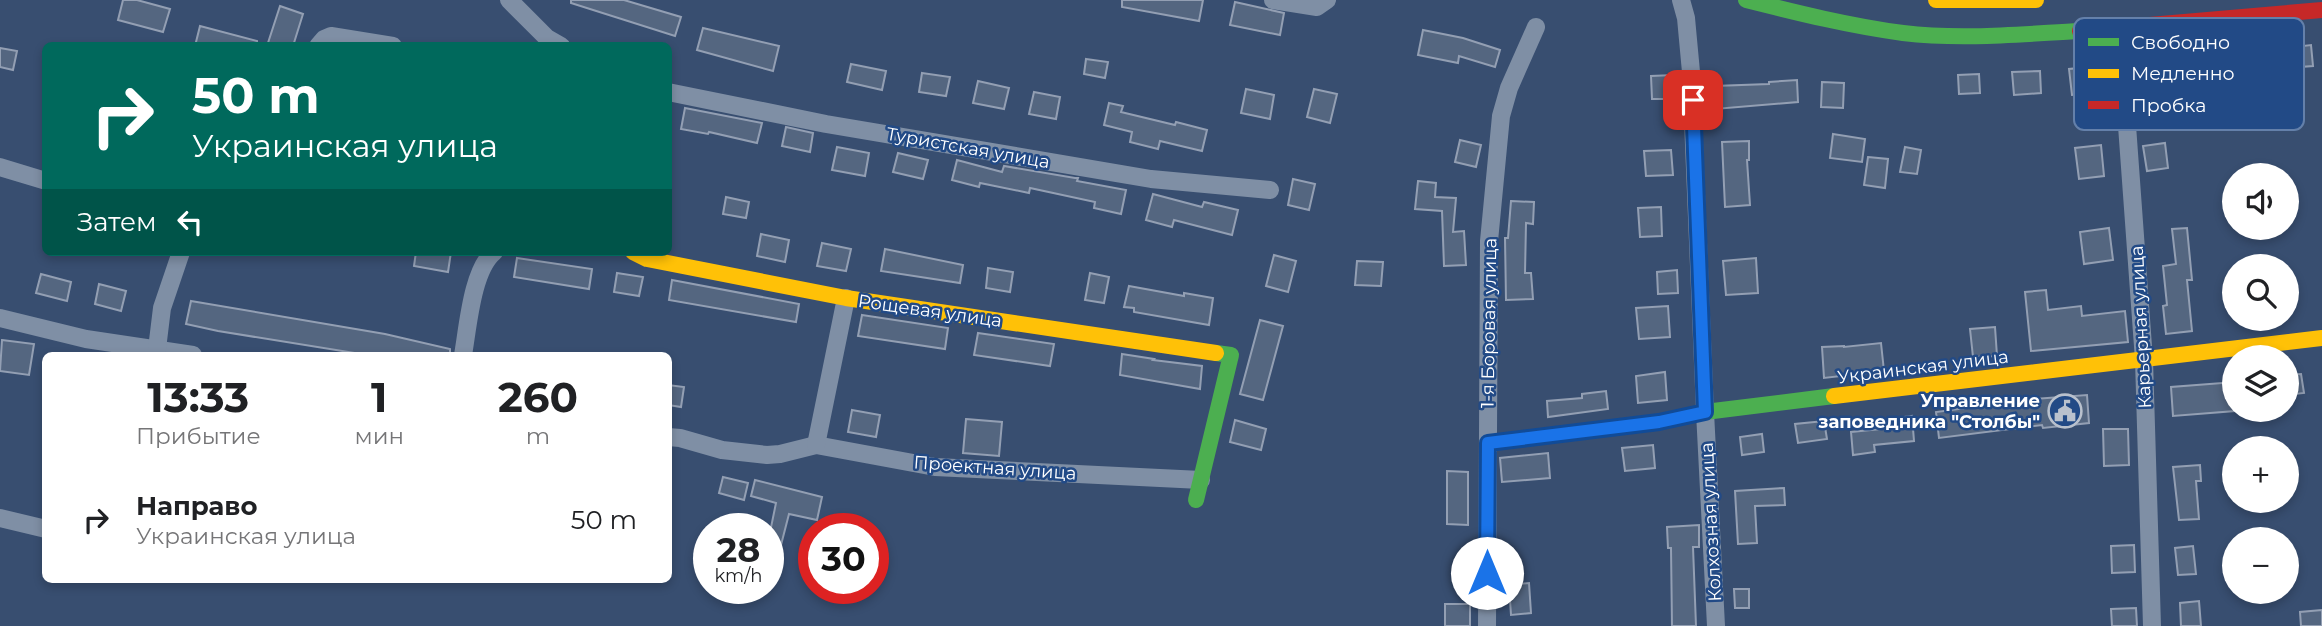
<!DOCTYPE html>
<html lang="ru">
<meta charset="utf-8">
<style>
body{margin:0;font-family:Montserrat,sans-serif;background:#f2f2f2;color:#202124;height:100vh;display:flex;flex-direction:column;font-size:26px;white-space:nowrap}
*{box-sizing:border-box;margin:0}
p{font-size:23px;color:#757577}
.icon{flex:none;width:38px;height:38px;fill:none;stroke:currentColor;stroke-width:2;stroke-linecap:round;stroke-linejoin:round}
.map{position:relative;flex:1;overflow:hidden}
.details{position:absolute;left:42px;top:352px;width:630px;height:231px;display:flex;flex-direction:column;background:#fff;border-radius:10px;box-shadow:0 4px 10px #0003}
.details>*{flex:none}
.top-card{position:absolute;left:42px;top:42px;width:630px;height:214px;border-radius:10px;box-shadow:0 4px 10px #0003;background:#00695c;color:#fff;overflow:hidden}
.buttons{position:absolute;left:2222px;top:163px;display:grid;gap:14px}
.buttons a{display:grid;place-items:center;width:77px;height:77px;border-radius:50%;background:#fff;box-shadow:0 4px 10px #0003;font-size:35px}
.speed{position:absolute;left:693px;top:513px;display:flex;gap:14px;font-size:35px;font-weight:700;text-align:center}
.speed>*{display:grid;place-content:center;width:91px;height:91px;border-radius:50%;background:#fff;box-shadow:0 4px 10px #0003;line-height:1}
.speed small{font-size:18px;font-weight:400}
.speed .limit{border:10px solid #d22;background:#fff;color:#111}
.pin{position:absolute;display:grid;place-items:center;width:60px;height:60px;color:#fff;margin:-30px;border-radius:14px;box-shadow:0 4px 10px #0006}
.me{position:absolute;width:77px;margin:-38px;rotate:0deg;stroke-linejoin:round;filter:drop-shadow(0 0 5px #0008)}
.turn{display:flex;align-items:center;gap:24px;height:147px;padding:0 35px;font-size:32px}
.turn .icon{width:91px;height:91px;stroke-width:2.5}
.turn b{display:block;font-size:49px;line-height:60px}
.then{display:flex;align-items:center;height:66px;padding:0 35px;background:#0003;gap:14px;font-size:26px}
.eta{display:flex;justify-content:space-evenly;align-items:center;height:119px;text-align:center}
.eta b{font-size:42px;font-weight:700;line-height:49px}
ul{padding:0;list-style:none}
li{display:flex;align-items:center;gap:21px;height:98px;padding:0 35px}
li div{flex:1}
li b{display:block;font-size:26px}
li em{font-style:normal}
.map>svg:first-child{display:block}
.building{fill:#546680;stroke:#939fb3;stroke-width:2}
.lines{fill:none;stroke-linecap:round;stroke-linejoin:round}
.street{stroke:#7f8fa5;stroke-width:18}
.fast{stroke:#4caf50;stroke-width:16}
.slow{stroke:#ffc107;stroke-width:16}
.jam{stroke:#c62828;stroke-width:16}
.route-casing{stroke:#114b97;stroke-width:18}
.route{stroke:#1a73e8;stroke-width:12}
.labels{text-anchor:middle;stroke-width:5;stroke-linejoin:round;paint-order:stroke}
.street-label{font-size:18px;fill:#fff;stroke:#224a86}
.poi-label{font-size:18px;font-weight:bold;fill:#fff;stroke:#224a86;text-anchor:end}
.key{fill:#224a86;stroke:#6480aa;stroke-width:2}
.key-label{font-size:19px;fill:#fff}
</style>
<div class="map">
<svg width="2322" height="626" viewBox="0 0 2322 626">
<rect width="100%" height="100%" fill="#384e70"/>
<!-- building -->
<g class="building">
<polygon points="123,0 137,0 170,9 163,32 118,20"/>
<polygon points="571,0 624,0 681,17 675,36 571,3"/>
<polygon points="1122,0 1203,0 1199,21 1122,7"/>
<polygon points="1235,2 1284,13 1280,35 1230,25"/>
<polygon points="280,6 303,14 293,46 267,46"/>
<polygon points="200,26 257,41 257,46 195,46"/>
<polygon points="703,28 779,46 773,71 697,50"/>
<polygon points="1423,30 1463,38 1500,50 1495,67 1459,56 1458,63 1418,55"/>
<polygon points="2311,45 2313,66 2230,72 2231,77 2203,80 2201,58"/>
<polygon points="0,48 17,51 13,70 0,67"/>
<polygon points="1086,59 1108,62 1105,78 1084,74"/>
<polygon points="851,64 886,71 882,90 847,82"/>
<polygon points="2101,66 2104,93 2072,95 2069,69"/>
<polygon points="2040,71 2041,93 2014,95 2012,72"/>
<polygon points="922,73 950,77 946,96 919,92"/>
<polygon points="1979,74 1980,93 1959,94 1958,75"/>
<polygon points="1674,75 1675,99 1652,99 1651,76"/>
<polygon points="1797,80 1798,102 1715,109 1714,86 1769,84 1769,82"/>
<polygon points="978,81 1009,88 1004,109 973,103"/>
<polygon points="1822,82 1844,83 1843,108 1821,107"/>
<polygon points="1246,89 1274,95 1270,119 1241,113"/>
<polygon points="1314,89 1337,94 1330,123 1307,117"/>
<polygon points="1034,92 1060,97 1056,119 1029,114"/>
<polygon points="1109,103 1123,106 1121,112 1175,125 1176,122 1207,130 1202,151 1160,141 1158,149 1130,142 1132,132 1104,125"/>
<polygon points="685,108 762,123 757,143 709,132 708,134 681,129"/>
<polygon points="786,127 813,133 810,152 782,146"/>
<polygon points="1833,134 1865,139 1862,162 1830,158"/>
<polygon points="1460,140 1481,145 1476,167 1455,162"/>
<polygon points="1749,141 1749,160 1747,160 1750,205 1725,207 1722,142"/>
<polygon points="2165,143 2168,168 2147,171 2143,146"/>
<polygon points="2101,145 2104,176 2079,179 2075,148"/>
<polygon points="837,147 869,153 865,176 832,170"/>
<polygon points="1905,147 1921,150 1917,174 1900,172"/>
<polygon points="1671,150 1673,175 1646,176 1644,151"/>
<polygon points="898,153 928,160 923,179 893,172"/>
<polygon points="1868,157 1888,159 1885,188 1864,185"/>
<polygon points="957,160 1002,172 1004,166 1075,178 1078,178 1077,181 1126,190 1121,214 1094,208 1095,202 1030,188 1029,193 980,183 979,187 952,180"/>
<polygon points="1293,179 1315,184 1309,210 1288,205"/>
<polygon points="1418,181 1436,183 1435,197 1456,198 1453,232 1464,231 1466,265 1444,266 1442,211 1415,209"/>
<polygon points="1153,194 1202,207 1204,202 1238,210 1232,235 1174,220 1172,227 1146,220"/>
<polygon points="726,197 749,202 746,218 723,214"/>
<polygon points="1511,201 1534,202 1533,224 1526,223 1525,273 1531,273 1533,299 1506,300 1505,238 1508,238"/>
<polygon points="1661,207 1662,236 1640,237 1638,208"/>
<polygon points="2109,228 2113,260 2084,264 2080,232"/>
<polygon points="2187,228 2192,280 2187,280 2192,331 2166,334 2163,306 2167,305 2163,266 2176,264 2172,229"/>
<polygon points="761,234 789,240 785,262 757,256"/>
<polygon points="822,243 851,249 846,271 817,266"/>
<polygon points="885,249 963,265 960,283 881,271"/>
<polygon points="416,252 451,252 448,272 414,266"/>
<polygon points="1274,255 1296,261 1288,292 1266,286"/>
<polygon points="517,258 592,269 589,289 514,277"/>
<polygon points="1756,258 1758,293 1726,295 1723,261"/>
<polygon points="1357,261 1383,262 1381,286 1355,285"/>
<polygon points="988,268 1013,272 1010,292 986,288"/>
<polygon points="1677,270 1678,293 1658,294 1657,272"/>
<polygon points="617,273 643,277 639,296 614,292"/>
<polygon points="1090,273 1109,277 1104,303 1085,300"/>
<polygon points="41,274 71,282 67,301 36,293"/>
<polygon points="672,280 799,304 796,322 669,300"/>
<polygon points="99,284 126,291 121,311 95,304"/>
<polygon points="1129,286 1184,296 1184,293 1213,298 1209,325 1134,312 1134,308 1124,307"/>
<polygon points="2046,290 2048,310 2081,306 2082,316 2125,311 2128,342 2031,351 2025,292"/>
<polygon points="191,301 385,334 450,349 450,355 367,355 218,331 186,324"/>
<polygon points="1668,306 1670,337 1639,339 1636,308"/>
<polygon points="862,315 948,328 945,349 858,336"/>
<polygon points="1260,320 1283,326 1263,400 1240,394"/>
<polygon points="1995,327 1997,356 1973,357 1970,329"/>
<polygon points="978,333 1054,344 1050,366 974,355"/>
<polygon points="2,340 34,344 29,375 0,371"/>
<polygon points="1881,343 1884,371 1824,378 1822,347 1844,346 1844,347"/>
<polygon points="1122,354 1154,359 1153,360 1202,366 1200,389 1120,375"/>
<polygon points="1665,372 1667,400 1638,403 1636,376"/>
<polygon points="2301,374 2304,393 2287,395 2287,375"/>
<polygon points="2235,382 2235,411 2173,416 2171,387"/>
<polygon points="668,385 684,387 681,407 668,405"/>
<polygon points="1606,391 1608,409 1548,417 1547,401 1582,398 1582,394"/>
<polygon points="2087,395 2089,423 2043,428 2042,425 1939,438 1936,412 2034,399"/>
<polygon points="852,410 880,415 876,437 848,432"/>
<polygon points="1912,416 1914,441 1874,445 1875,452 1853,455 1851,432 1890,428 1889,419"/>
<polygon points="966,419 1002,422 999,456 963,453"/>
<polygon points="1235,420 1266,429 1261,450 1230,442"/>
<polygon points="1824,421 1827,439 1798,443 1795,424"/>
<polygon points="2103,429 2128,429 2129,465 2104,466"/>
<polygon points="1762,434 1764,452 1742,455 1740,437"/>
<polygon points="1653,445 1655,468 1625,471 1622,448"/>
<polygon points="1548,453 1550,478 1502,482 1500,458"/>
<polygon points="2200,465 2201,481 2196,481 2199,519 2179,520 2173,467"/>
<polygon points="1447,471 1468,472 1468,525 1447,524"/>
<polygon points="723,477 748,483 744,500 719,493"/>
<polygon points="755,480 822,497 817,520 789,514 781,545 768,542 776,503 751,496"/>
<polygon points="1784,488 1785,505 1755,506 1757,543 1738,544 1735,491"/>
<polygon points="1699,525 1699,547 1693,547 1696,626 1672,626 1671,548 1668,548 1667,527"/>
<polygon points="2134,545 2135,572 2112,573 2111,546"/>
<polygon points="2193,546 2196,574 2178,575 2175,548"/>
<polygon points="1529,583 1531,613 1511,615 1509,585"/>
<polygon points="1734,589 1749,589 1749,608 1735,608"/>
<polygon points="2199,601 2201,626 2181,626 2180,603"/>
<rect x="1445" y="604" width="25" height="22"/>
<polygon points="2136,608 2137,626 2112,626 2111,609"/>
<polygon points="2322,610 2322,626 2301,626 2300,612"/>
</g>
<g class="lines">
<!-- street -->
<g class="street">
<polyline points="509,0 547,38 561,46"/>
<polyline points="1273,0 1317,7 1327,0"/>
<polyline points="1681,0 1686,18 1691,72 1705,412 1716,626"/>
<polyline points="2120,29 2144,360 2152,626"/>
<polyline points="318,46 324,39 331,36 393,46"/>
<polyline points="668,92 826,124 1151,179 1270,190"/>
<polyline points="0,167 46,181"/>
<polyline points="0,318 86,339 193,355"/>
<polyline points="157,349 162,308 181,252"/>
<path d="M463 355C468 327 472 270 494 252"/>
<polyline points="668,437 680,438 722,450 767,455 780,454 816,445 935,467 1201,480"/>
<polyline points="816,445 846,298"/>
<polyline points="0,518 46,529"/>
<polyline points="1487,626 1489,241 1501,116 1509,88 1536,27"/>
</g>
<!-- fast -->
<g class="fast">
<path d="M1746 0C1798 13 1850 26 1903 33 1962 40 2022 34 2080 31"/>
<polyline points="1488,443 1659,422 1705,412 1834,396"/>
<polyline points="1196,500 1231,355 1216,353"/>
</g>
<!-- slow -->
<g class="slow">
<polyline points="1936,0 2036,0"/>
<polyline points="633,252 647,259 846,298 1216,353"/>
<polyline points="1834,396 2322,338"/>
</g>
<!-- jam -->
<polyline class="jam" points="2080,31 2322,10"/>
</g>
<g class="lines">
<defs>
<polyline id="route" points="1487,573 1488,443 1659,422 1705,412 1693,100"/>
</defs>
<!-- route casing -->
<use href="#route" class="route-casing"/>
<!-- route -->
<use href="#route" class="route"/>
</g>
<!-- icons -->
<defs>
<symbol id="civic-ring" viewBox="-11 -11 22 22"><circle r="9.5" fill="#224a86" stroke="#b9c1cd" stroke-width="1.5"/><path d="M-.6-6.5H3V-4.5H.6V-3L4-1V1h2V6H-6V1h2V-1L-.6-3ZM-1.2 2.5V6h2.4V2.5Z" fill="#b9c1cd"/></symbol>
</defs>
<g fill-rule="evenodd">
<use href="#civic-ring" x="2046" y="392" width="38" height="38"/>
</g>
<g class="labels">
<!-- street labels -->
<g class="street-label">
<text transform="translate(968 148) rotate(10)" y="6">Туристская улица</text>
<text transform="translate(930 311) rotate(8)" y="6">Рощевая улица</text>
<text transform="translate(1489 323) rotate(-89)" y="6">1-я Боровая улица</text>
<text transform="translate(2141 327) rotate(-93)" y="6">Карьерная улица</text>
<text transform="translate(1923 367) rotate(-7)" y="6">Украинская улица</text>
<text transform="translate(995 468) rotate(4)" y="6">Проектная улица</text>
<text transform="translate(1711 522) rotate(-93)" y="6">Колхозная улица</text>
</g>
<!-- poi labels -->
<g class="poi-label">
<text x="2040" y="407">Управление<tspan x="2040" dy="21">заповедника "Столбы"</tspan></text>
</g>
</g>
<!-- legend -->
<rect x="2074" y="18" width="230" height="112" rx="10" class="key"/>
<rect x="2088" y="38" width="31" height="8" fill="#4caf50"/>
<rect x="2088" y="69" width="31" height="9" fill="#ffc107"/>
<rect x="2088" y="101" width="31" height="8" fill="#c62828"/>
<g class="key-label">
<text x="2131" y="49">Свободно</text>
<text x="2131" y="80">Медленно</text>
<text x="2131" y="112">Пробка</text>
</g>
</svg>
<div class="buttons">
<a><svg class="icon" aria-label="sound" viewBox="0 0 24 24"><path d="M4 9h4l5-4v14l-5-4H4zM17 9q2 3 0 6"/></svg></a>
<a><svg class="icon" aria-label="search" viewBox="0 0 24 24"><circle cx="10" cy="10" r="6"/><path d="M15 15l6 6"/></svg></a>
<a><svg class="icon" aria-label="layers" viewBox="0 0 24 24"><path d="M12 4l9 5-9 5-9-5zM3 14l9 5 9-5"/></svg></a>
<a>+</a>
<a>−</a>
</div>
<div class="speed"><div>28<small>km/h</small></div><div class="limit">30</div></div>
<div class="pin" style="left:1693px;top:100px;background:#d93025"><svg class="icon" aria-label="arrive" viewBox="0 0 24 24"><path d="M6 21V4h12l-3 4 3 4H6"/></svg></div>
<svg class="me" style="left:1487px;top:573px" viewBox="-20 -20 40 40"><circle r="19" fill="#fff"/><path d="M0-13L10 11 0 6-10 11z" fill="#1a73e8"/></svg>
<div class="top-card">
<div class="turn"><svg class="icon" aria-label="right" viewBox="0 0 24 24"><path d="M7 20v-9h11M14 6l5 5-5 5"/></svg><div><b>50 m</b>Украинская улица</div></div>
<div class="then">Затем<svg class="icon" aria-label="left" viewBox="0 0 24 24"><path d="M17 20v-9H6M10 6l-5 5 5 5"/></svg></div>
</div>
<section class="details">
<div class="eta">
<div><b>13:33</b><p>Прибытие</p></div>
<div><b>1</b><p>мин</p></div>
<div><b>260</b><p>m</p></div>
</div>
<ul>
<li><svg class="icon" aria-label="right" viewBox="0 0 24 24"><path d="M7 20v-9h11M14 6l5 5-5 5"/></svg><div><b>Направо</b><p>Украинская улица</p></div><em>50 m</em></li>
</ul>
</section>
</div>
